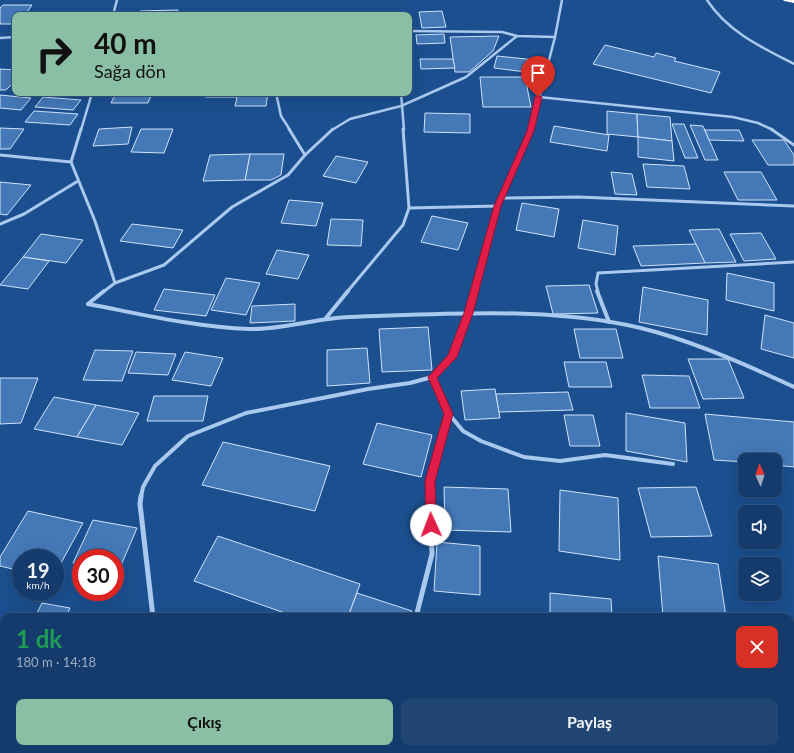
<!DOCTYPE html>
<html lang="tr">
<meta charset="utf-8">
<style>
body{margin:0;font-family:Lato,sans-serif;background:#214673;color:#f1f3f6;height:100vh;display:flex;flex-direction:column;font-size:15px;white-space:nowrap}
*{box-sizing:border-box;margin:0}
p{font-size:13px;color:#9dadc1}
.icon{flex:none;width:22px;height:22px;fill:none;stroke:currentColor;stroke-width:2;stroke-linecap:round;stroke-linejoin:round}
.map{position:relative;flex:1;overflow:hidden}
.panel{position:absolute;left:0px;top:613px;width:794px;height:140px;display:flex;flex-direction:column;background:#143b6b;border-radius:12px 12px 0 0;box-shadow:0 4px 16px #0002,0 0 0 1px #33557e}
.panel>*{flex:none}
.guide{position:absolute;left:12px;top:12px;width:400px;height:84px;border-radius:8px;box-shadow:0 4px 16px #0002,0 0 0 1px #33557e;background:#8abfa5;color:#111;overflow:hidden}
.needle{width:26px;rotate:357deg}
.controls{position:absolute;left:738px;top:453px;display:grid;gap:8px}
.controls a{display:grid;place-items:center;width:44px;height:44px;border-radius:8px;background:#143b6b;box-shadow:0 4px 16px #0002,0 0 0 1px #33557e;font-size:20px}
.speed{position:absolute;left:12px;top:549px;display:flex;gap:8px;font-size:20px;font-weight:700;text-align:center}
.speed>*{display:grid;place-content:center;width:52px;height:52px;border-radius:50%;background:#143b6b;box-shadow:0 4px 16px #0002,0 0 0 1px #33557e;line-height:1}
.speed small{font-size:10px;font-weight:400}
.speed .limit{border:6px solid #d22;background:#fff;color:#111}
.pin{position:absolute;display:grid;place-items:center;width:34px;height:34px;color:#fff;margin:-41px -17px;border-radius:50% 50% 50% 0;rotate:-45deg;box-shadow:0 0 4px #0007}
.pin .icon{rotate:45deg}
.me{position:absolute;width:44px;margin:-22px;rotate:358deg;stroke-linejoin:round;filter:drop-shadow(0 0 3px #0008)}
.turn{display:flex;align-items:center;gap:14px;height:84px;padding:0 16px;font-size:18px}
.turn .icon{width:52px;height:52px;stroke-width:2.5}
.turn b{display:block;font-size:28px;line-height:34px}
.round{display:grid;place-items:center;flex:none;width:42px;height:42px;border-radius:8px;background:#214673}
.overview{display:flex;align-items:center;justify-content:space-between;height:68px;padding:0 16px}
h1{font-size:24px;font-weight:700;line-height:30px;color:#1e9e55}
.action{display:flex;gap:8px;margin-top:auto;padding:8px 16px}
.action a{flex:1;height:46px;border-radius:8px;background:#8abfa5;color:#111;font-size:16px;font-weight:700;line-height:46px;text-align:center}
.action a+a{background:#214673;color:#f1f3f6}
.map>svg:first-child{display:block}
.building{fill:#4478b7;stroke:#cfe3fa}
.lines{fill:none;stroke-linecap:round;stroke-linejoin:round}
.minor-far3{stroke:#a9c9ee;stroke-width:2.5}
.minor-far2{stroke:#a9c9ee;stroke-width:3}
.minor-far1{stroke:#a9c9ee;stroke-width:4}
.minor{stroke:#a9c9ee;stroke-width:5}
.trunk{fill:#f8faff;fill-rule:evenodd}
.route{fill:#e11d48;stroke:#92132f}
</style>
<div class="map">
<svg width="794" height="753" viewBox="0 0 794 753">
<rect width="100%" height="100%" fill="#1b4f8f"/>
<!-- building -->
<g class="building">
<polygon points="3,5 32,5 25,15 15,15 15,24 0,24 0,8"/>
<polygon points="178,10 177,15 139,15 140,11"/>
<polygon points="442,11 446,27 422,28 419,12"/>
<polygon points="444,34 445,43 417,44 416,35"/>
<polygon points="499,36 493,51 469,72 455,72 450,37"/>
<polygon points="605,45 654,57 656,53 676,58 674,61 720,72 711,93 593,64"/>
<polygon points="497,56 536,60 534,73 494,68"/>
<polygon points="420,59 453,59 455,68 421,69"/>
<polygon points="0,69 15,70 15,81 6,90 0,90"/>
<polygon points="480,77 525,77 531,107 483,107"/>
<polygon points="116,93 152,93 148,103 111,103"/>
<polygon points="206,93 238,93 237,97 205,97"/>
<polygon points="238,93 268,93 266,106 235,106"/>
<polygon points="0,95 31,98 21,110 0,108"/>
<polygon points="43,97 81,100 73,110 35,107"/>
<polygon points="34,111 78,114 70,125 25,122"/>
<polygon points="607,111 637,114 638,137 607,134"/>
<polygon points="425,113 470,114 470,133 424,132"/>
<polygon points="637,114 670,117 672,141 638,137"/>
<polygon points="672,124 684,124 698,158 685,158"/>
<polygon points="690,125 703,126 718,160 705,160"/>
<polygon points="554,126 609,135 607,151 550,142"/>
<polygon points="132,127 128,144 93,146 99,129"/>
<polygon points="0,128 24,129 10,149 0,149"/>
<polygon points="141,129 173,129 164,153 131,152"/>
<polygon points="705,130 739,130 744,141 709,140"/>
<polygon points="638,137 672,141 674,161 638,157"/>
<polygon points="752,140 784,140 794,155 794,165 768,165"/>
<polygon points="250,154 284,154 281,175 271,180 245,180"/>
<polygon points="250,154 245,180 203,181 210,155"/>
<polygon points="336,156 368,162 356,183 323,176"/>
<polygon points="643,164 684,166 690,189 647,187"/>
<polygon points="611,172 632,174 637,195 615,194"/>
<polygon points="724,172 761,172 777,200 738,200"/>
<polygon points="0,182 31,185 7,215 0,214"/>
<polygon points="289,200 323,203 316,226 281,223"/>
<polygon points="522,203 559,209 554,237 516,230"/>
<polygon points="432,216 468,223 458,250 421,242"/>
<polygon points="331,219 363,220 361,246 327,245"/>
<polygon points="583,220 618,226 615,255 578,248"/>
<polygon points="132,224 183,230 173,248 120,241"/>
<polygon points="719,229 736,262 705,263 689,230"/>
<polygon points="761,233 776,259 744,261 730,234"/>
<polygon points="41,234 83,240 66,263 23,257"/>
<polygon points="696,244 705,263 641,266 633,246"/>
<polygon points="277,250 309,255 298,279 266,274"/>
<polygon points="23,257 49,261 28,289 0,285"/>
<polygon points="727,273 774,283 774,311 726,300"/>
<polygon points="226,278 260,283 246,315 211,310"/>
<polygon points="589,285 598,313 553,314 546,286"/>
<polygon points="643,287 708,300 707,335 639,322"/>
<polygon points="164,289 215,295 206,316 154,310"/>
<polygon points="295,304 295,321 250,323 252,306"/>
<polygon points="765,315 794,323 794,358 761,349"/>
<polygon points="428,327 432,370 382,372 379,329"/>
<polygon points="574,329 616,329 623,358 580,358"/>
<polygon points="367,348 370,383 327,386 327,350"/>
<polygon points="95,350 133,351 122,381 83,380"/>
<polygon points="136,352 176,354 168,375 128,373"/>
<polygon points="185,352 223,358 211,386 172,380"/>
<polygon points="688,359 728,359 744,398 703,399"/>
<polygon points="564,362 606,362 612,387 569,387"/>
<polygon points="642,375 689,376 700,408 650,408"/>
<polygon points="0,378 38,378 21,423 0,424"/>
<polygon points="495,389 500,418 465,420 461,391"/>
<polygon points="568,392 573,410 499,412 496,394"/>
<polygon points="154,396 208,396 203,421 147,421"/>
<polygon points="54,397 96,405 77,437 34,429"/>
<polygon points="96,405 139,413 122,445 77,437"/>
<polygon points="626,413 685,423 687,462 626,451"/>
<polygon points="705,414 794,422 794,467 775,465 775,460 745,460 745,462 714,460"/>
<polygon points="564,415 593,415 600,446 570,446"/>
<polygon points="377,423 432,435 421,477 363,464"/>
<polygon points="223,442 330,466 315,511 202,485"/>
<polygon points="444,487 508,489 511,532 445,530"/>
<polygon points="696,487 712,536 651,537 638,488"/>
<polygon points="560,490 618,498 620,560 559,551"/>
<polygon points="28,511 83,523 55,574 55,558 21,558 21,571 0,566 0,557"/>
<polygon points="93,520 137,528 119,570 115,570 115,558 81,558 81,564 73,563"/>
<polygon points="218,536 360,584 348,617 296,617 194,581"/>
<polygon points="437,542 480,546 480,595 434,591"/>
<polygon points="658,556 718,564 726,617 663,617"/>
<polygon points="357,593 412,611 410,617 348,617"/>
<polygon points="550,593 611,599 612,617 550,617"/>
<polygon points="42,603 70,608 66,617 35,617"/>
<polygon points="790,699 794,700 794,753 767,753 767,749 790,749"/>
<polygon points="575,749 642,749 642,753 578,753 575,752"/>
<polygon points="675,749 744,749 745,753 675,753"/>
</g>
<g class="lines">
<!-- minor-far3 -->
<g class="minor-far3">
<path d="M707 0C728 32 761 47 794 64"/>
<polyline points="113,15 117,0"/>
<polyline points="409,31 502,32 517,36 555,37"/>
<polyline points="0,38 15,37"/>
<polyline points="276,93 281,116 290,130"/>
<polyline points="401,93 404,130"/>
<polyline points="539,97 733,117 758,123 773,130"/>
<polyline points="81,130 92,93"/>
<polyline points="332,130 350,119 401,106 466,77 517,36"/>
<polyline points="531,130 555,37 562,0"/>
</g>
<!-- minor-far2 -->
<g class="minor-far2">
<polyline points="81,129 71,162 95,221 115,283"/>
<polyline points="289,129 305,155"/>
<polyline points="771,129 794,145"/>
<polyline points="0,155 71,162"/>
<polyline points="501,198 578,197 794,206"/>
<polyline points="409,208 498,206"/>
<polyline points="0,224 24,214 78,181"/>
<polyline points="103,292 115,283 164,265 232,207 288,175 305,155 333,129"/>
<polyline points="347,292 403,225 409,208 403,129"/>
<polyline points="474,292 498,206 532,129"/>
<polyline points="598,292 596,284 598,273 794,262"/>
</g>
<!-- minor-far1 -->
<g class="minor-far1">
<polyline points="597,291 609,322"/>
<path d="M88 304C141 314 195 327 249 329 283 330 316 318 350 317 447 314 561 305 656 332 704 346 749 366 794 387"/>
<polyline points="88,304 104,291"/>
<polyline points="326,318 348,291"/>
<polyline points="449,414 463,431 481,441 524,457 560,461 605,455 673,464"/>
<polyline points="141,497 143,487 155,466 188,436 246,413 368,389 410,383 432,377 452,357 474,291"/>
<polyline points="430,497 430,481 449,414 432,377"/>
</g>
<!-- minor -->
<g class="minor">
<polyline points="141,496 140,504 153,617"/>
<polyline points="416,617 432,554 430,496"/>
<polyline points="431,749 442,753"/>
</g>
<!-- trunk -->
<polygon class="trunk" points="783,0 794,0 794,3 784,1"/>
</g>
<!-- route -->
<polygon class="route" points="538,95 542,97 534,131 501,206 473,313 457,357 437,378 453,414 435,481 436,525 435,528 431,530 427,528 426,525 425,481 444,414 428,377 448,355 464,313 494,206 527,131 535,97"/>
</svg>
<div class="controls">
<a><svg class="needle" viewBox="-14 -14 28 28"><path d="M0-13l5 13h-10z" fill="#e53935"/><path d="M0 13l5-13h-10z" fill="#9dadc1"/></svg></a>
<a><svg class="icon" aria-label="sound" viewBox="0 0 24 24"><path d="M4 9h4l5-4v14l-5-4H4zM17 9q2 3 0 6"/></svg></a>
<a><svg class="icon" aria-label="layers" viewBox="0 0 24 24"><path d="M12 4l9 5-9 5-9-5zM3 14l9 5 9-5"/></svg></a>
</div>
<div class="speed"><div>19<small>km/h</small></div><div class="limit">30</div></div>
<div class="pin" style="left:538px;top:97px;background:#d93025"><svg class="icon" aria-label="arrive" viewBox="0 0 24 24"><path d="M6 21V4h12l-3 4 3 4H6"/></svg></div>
<svg class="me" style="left:431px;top:525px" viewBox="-20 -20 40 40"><circle r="19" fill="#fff"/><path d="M0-13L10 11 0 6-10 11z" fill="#e11d48"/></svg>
<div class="guide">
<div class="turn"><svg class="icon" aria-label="right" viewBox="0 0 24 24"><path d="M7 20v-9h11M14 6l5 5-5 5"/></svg><div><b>40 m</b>Sağa dön</div></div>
</div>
<section class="panel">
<div class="overview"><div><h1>1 dk</h1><p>180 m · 14:18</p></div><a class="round" style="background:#d93025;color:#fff"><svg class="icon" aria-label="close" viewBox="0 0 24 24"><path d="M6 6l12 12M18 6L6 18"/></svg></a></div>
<div class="action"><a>Çıkış</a><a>Paylaş</a></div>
</section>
</div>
